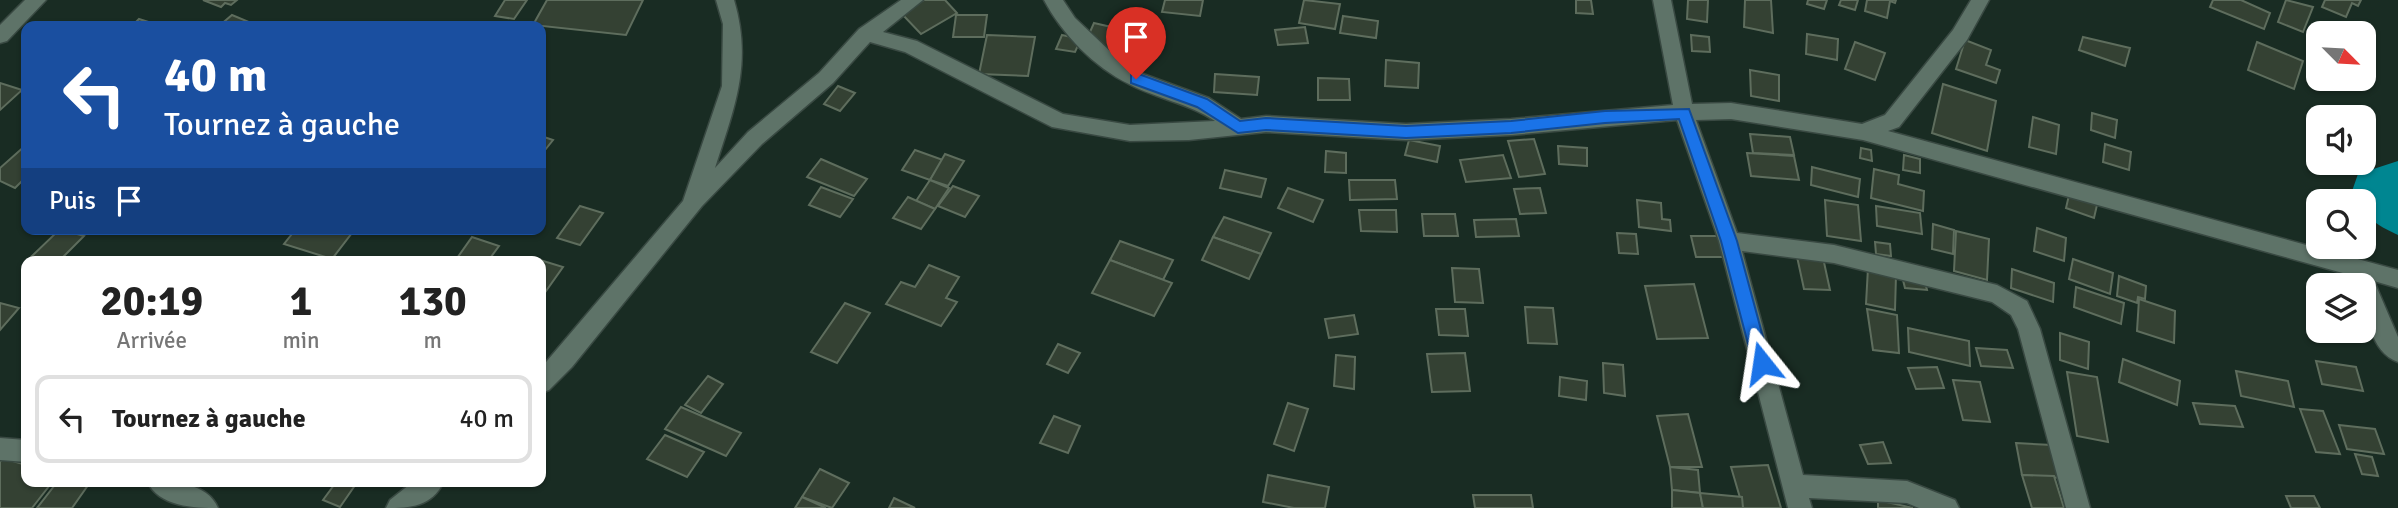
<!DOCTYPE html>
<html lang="fr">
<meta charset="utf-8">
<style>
body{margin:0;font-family:Signika,sans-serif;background:#f2f2f2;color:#222;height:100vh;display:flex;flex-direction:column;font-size:26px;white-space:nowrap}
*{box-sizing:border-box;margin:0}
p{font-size:23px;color:#767676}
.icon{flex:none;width:38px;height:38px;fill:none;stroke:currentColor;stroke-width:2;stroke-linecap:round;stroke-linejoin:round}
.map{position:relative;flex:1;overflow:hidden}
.panel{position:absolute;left:21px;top:256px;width:525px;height:231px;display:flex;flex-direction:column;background:#fff;border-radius:14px;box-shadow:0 2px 5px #0004}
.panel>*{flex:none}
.banner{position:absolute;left:21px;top:21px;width:525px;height:214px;border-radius:14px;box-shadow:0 2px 5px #0004;background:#1a4fa0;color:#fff;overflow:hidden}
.needle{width:46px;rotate:114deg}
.buttons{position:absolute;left:2306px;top:21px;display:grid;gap:14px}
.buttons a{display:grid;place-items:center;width:70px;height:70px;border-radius:14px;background:#fff;box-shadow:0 2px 5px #0004;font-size:35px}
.pin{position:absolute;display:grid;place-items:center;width:60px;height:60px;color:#fff;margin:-72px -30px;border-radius:50% 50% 50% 0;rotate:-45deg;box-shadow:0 0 7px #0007}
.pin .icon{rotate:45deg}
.me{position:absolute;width:77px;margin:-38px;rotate:345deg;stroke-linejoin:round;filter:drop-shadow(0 0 5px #0008)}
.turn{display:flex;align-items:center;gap:24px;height:147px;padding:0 28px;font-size:32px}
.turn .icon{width:91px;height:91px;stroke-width:2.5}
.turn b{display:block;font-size:49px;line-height:60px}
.then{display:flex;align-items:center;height:66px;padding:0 28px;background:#0003;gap:14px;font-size:26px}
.eta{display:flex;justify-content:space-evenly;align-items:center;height:119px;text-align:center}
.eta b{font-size:42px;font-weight:700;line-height:49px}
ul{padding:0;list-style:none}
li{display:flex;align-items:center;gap:21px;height:88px;margin:0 14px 10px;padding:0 14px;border:4px solid #e0e0e0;border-radius:14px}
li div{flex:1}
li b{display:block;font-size:26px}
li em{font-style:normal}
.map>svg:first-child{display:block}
.water{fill:#008691}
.building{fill:#344133;stroke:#5e6d5d;stroke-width:2}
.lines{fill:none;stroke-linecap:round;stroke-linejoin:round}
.minor-casing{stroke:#394942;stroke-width:3}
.minor{fill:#5e7368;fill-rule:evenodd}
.route{fill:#1a73e8;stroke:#114b97;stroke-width:2}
</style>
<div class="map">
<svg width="2398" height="508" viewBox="0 0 2398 508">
<rect width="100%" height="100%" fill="#192c23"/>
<!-- water -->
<path class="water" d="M2398 161V235C2382 227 2364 220 2364 201H2357L2351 194 2358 174Z"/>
<!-- building -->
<g class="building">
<polygon points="203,0 237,0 231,5 225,3 221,7"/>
<polygon points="505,0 527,0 514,19 495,16"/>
<polygon points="547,0 643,0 626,35 533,25"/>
<polygon points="924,0 945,0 957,13 921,34 901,13"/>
<polygon points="1165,0 1203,0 1200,16 1162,12"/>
<polygon points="1304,0 1340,4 1335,29 1299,23"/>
<polygon points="1576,0 1591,0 1593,14 1576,13"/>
<polygon points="1688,0 1708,0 1707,22 1687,19"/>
<polygon points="1745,0 1771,0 1773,33 1744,27"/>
<polygon points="1808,0 1827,0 1824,9 1807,4"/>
<polygon points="1841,0 1858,0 1855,10 1839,5"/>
<polygon points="1867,0 1896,0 1895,3 1890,1 1887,18 1865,11"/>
<polygon points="2213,0 2241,0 2270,13 2264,29 2210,7"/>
<polygon points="2286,0 2313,7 2303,32 2278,22"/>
<polygon points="2325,0 2361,0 2358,6 2352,3 2346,17 2322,7"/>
<polygon points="232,15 249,22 245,26 219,26"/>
<polygon points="956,15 987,15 984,37 953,37"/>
<polygon points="1343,16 1378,21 1376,38 1340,33"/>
<polygon points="139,19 158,25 132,26"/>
<polygon points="1094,23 1120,29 1111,49 1085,43"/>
<polygon points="1305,27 1308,43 1278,45 1275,30"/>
<polygon points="1807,34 1838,39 1837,60 1806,54"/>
<polygon points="987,35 1035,37 1028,76 979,74"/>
<polygon points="1062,35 1081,39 1075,52 1056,49"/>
<polygon points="1691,35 1709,37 1710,52 1692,51"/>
<polygon points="2083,37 2130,48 2125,66 2079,50"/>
<polygon points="1965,40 1991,50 1986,65 2000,70 1996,83 1956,69"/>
<polygon points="1855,42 1885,53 1875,80 1845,69"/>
<polygon points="2257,42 2303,61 2294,89 2248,70"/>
<polygon points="1386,60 1419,63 1418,88 1385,86"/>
<polygon points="1750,70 1779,75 1779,101 1751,96"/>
<polygon points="1215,74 1259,77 1257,95 1214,92"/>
<polygon points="1318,78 1349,79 1350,100 1318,100"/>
<polygon points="0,83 22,90 0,110"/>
<polygon points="1943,84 1996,101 1987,151 1932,133"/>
<polygon points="838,86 855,93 840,111 824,104"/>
<polygon points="2092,113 2117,120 2115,138 2091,130"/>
<polygon points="2033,117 2059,125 2056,154 2029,147"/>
<polygon points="1750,134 1790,137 1794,155 1753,153"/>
<polygon points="541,136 553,140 541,155"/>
<polygon points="1534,139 1545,174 1519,177 1508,141"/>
<polygon points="1409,140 1440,146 1437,162 1405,155"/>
<polygon points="2105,144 2131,152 2129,170 2103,162"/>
<polygon points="26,145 26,177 15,188 0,181 0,168"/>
<polygon points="1558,146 1587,148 1587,166 1559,164"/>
<polygon points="1861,148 1871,150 1872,161 1860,158"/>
<polygon points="915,150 943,160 930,180 902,170"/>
<polygon points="1326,151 1346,153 1346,173 1325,172"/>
<polygon points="1747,153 1794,156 1799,180 1751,176"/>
<polygon points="945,154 964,161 948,186 930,180"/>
<polygon points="1503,155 1511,178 1466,182 1460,160"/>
<polygon points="1904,155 1920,159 1920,173 1903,170"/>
<polygon points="821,159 867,179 854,196 807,177"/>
<polygon points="1812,167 1860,179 1858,197 1811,185"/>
<polygon points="1874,169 1899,175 1898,184 1924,191 1923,211 1871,198"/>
<polygon points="1225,170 1266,179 1261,197 1220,188"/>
<polygon points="930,180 949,188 935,209 916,201"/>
<polygon points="1349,180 1395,180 1397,199 1350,200"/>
<polygon points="953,186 979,196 965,217 938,206"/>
<polygon points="821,187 853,199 840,217 809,205"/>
<polygon points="1288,188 1323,200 1313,222 1278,208"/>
<polygon points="1540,188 1546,213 1520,214 1514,189"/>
<polygon points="2069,195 2097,205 2094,218 2066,208"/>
<polygon points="908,197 935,209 921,229 893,218"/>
<polygon points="1637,200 1661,203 1662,219 1670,220 1671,231 1639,227"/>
<polygon points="1825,200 1858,205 1861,241 1827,236"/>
<polygon points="580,206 603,213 580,245 557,238"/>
<polygon points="1876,206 1920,213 1922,234 1877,226"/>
<polygon points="1359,210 1396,210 1397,232 1361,231"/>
<polygon points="1422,214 1455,214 1458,236 1424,236"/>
<polygon points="1224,217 1271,233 1261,254 1213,237"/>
<polygon points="1516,219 1519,236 1476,237 1474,220"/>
<polygon points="1933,224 1954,230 1953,254 1932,249"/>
<polygon points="2037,228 2066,238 2064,261 2034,251"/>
<polygon points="60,229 84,236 59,261 41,261 31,257"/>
<polygon points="296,229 355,229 332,259 284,244"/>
<polygon points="1956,231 1989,239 1987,280 1954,271"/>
<polygon points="1617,233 1636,234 1638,254 1619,253"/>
<polygon points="1691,236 1719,236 1725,257 1696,257"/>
<polygon points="472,237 499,246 488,261 455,261"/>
<polygon points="1213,237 1261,254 1249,279 1202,260"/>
<polygon points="1120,241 1173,260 1163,280 1110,260"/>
<polygon points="1875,242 1890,244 1891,256 1876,254"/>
<polygon points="1796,252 1822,253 1830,290 1804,289"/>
<polygon points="2073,259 2113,273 2110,294 2069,279"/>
<polygon points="540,260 563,267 541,298 541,261"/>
<polygon points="1110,260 1172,283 1154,316 1092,293"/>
<polygon points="929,265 959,277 946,298 957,302 941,326 886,304 901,282 915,287"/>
<polygon points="1452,268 1479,269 1483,303 1455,302"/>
<polygon points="1868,268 1896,275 1895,310 1866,304"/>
<polygon points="2012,269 2054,283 2053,302 2011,288"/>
<polygon points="1902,276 1924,278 1927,290 1905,288"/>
<polygon points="2119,276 2146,286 2145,299 2138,297 2137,303 2117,296"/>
<polygon points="1694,284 1708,338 1657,339 1645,286"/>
<polygon points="2076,287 2124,303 2121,324 2074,307"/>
<polygon points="2139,299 2175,311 2174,343 2137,331"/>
<polygon points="0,303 19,308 0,330"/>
<polygon points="845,303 870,313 837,363 811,352"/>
<polygon points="1525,307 1553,308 1557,344 1528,343"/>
<polygon points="1436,309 1465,309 1468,336 1439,335"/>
<polygon points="1867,309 1897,315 1899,353 1873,350"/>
<polygon points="1354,315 1358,334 1329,338 1325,319"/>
<polygon points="1908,328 1969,341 1970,366 1909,352"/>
<polygon points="2060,333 2089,342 2088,369 2060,360"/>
<polygon points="1058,344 1080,353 1068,373 1047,364"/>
<polygon points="1976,348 2007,350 2013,368 1981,366"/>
<polygon points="1465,353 1470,391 1432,392 1427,354"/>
<polygon points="1336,355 1355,357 1354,389 1334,386"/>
<polygon points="2123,359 2180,381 2177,405 2119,382"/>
<polygon points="2316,361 2356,367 2363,391 2322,384"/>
<polygon points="1603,363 1623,365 1625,396 1604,393"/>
<polygon points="1937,367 1944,388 1916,389 1908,368"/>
<polygon points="2236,371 2288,381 2294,407 2241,396"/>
<polygon points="2067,372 2097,377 2108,442 2077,436"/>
<polygon points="708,376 723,384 701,413 685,405"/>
<polygon points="1560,377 1587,381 1586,400 1559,396"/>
<polygon points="1953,380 1980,382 1990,422 1963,420"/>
<polygon points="1288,403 1308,409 1294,451 1274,444"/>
<polygon points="2193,403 2235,406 2243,427 2200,424"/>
<polygon points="681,407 741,433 726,456 665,429"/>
<polygon points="2300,409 2323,411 2340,454 2316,452"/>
<polygon points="1688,414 1702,467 1670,467 1657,416"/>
<polygon points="1054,416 1080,426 1068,453 1040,443"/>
<polygon points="2339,425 2375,429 2384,454 2347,449"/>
<polygon points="665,435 704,452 687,477 647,459"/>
<polygon points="1883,442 1891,463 1868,464 1860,445"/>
<polygon points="2016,443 2052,445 2061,478 2022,475"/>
<polygon points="2355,454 2372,457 2378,476 2362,474"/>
<polygon points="3,458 26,465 26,481 53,481 32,508 0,508 0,462"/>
<polygon points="1768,465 1781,508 1743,508 1731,467"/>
<polygon points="1670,467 1698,470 1700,493 1672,490"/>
<polygon points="820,469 849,483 832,508 802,497"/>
<polygon points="1268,475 1329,487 1325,508 1294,508 1263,502"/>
<polygon points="2022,475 2054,476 2064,508 2032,508"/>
<polygon points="58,481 91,481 72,508 37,508"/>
<polygon points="337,481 358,481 340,507 323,500"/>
<polygon points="1672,490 1700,493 1703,508 1672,508"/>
<polygon points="1700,493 1742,497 1743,508 1703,508"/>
<polygon points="1473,495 1531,495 1533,508 1475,508"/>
<polygon points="2286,496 2314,496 2320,508 2291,508"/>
<polygon points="802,497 826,508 795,508"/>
<polygon points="894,498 915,508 889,508"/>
<polygon points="1878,500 1913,508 1878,508"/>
</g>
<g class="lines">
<defs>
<g id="minor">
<polygon points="25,0 46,0 7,41 0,43 0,25"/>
<path d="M716 0H734C753 64 734 108 715 168L748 132 819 73 859 29 901 0H923L883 32 917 41 1063 114 1130 125 1215 121C1188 103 1157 99 1129 84 1094 67 1062 34 1044 0H1063L1075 18 1114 55 1143 74 1209 98 1241 119 1266 116 1406 124 1511 119 1673 105 1653 0H1671L1692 104 1731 103 1862 124 1885 115 1953 30 1971 0H1989L1967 40 1899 127 1888 131 2398 270V288L2374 281 2398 337V362C2370 352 2364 311 2364 285H2354L2350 275 1863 140 1731 119 1696 120 1737 233 1834 245 1997 285 2027 301 2040 329 2090 508H2066L2018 329 2011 315 1992 302 1834 263 1742 251 1803 475 1907 481 1955 500 1959 508H1919L1907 503 1809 498 1812 508H1788L1719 241 1677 120 1511 135 1406 140 1266 132 1189 140 1130 141 1052 127 905 52 870 42 833 83 762 144 702 206 572 367 549 390 541 393V368L683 201 722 86 723 24Z"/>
<polygon points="0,438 26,440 26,462 0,460"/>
<path d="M147 481C171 481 207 482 218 508 194 508 159 507 147 481Z"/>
<path d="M414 481H444C432 507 410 508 386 508L390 500Z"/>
</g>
</defs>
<!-- minor casing -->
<use href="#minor" class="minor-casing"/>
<!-- minor -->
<use href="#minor" class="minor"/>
</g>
<!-- route -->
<polygon class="route" points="1136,73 1207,99 1240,121 1266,118 1406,126 1511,121 1605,111 1689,109 1737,241 1770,363 1762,371 1753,363 1721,241 1679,119 1605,123 1511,133 1406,138 1266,130 1238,133 1197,107 1131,83 1131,75"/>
</svg>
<div class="buttons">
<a><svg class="needle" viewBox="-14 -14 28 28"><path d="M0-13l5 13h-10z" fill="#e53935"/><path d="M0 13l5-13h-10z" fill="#767676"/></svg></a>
<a><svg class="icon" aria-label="sound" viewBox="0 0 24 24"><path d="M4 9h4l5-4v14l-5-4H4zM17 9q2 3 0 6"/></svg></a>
<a><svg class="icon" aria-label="search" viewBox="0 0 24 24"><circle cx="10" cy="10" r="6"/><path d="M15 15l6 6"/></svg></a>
<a><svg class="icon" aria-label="layers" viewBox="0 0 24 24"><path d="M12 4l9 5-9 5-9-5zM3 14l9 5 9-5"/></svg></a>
</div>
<div class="pin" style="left:1136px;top:79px;background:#d93025"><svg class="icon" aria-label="arrive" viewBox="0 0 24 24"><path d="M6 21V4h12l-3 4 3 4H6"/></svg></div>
<svg class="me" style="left:1762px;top:363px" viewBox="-20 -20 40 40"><path d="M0-17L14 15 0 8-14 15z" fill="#1a73e8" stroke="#fff" stroke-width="4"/></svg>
<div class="banner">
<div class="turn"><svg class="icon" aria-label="left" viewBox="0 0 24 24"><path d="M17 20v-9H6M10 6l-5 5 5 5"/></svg><div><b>40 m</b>Tournez à gauche</div></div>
<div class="then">Puis<svg class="icon" aria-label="arrive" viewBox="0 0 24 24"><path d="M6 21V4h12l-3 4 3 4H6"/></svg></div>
</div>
<section class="panel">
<div class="eta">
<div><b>20:19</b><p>Arrivée</p></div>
<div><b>1</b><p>min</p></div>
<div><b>130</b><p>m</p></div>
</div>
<ul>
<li><svg class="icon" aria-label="left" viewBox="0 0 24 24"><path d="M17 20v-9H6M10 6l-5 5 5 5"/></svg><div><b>Tournez à gauche</b></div><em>40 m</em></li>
</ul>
</section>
</div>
